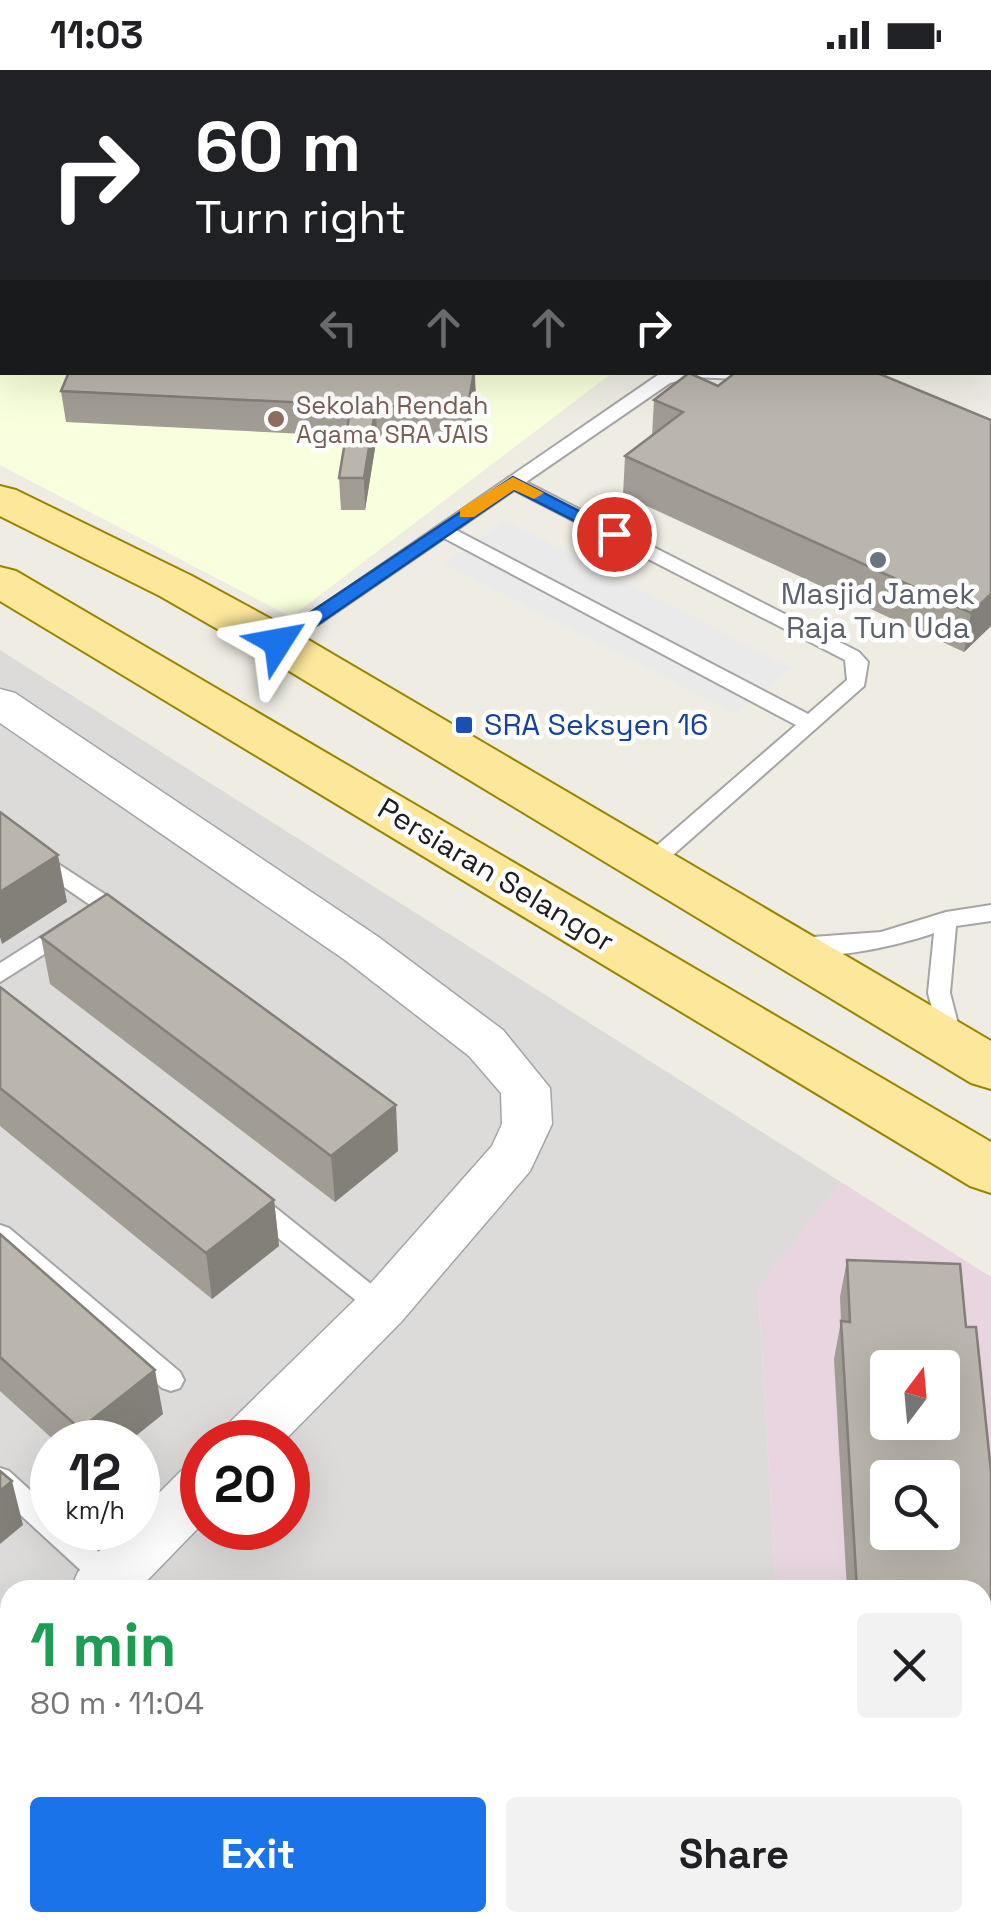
<!DOCTYPE html>
<meta charset="utf-8">
<style>
body{margin:0;font-family:"Space Grotesk",sans-serif;background:#f2f2f2;color:#202124;height:100vh;display:flex;flex-direction:column;font-size:38px;white-space:nowrap}
*{box-sizing:border-box;margin:0}
p{font-size:32px;color:#757577}
.icon{flex:none;width:55px;height:55px;fill:none;stroke:currentColor;stroke-width:2;stroke-linecap:round;stroke-linejoin:round}
.map{position:relative;flex:1;overflow:hidden}
.panel{position:absolute;left:0px;top:1510px;width:992px;height:352px;display:flex;flex-direction:column;background:#fff;border-radius:30px 30px 0 0;box-shadow:0 10px 40px #0002}
.panel>*{flex:none}
.guide{position:absolute;left:0px;top:0px;width:992px;height:305px;box-shadow:0 10px 40px #0002;background:#202124;color:#fff;overflow:hidden}
.needle{width:65px;rotate:16deg}
.tools{position:absolute;left:870px;top:1280px;display:grid;gap:20px}
.tools a{display:grid;place-items:center;width:90px;height:90px;border-radius:10px;background:#fff;box-shadow:0 10px 40px #0002;font-size:50px}
.speed{position:absolute;left:30px;top:1350px;display:flex;gap:20px;font-size:50px;font-weight:700;text-align:center}
.speed>*{display:grid;place-content:center;width:130px;height:130px;border-radius:50%;background:#fff;box-shadow:0 10px 40px #0002;line-height:1}
.speed small{font-size:25px;font-weight:400}
.speed .limit{border:15px solid #d22;background:#fff;color:#111}
.pin{position:absolute;display:grid;place-items:center;width:85px;height:85px;color:#fff;margin:-42px;border:5px solid #fff;border-radius:50%;box-shadow:0 2px 10px #0007}
.me{position:absolute;width:110px;margin:-55px;rotate:56deg;stroke-linejoin:round;filter:drop-shadow(0 0 8px #0008)}
.turn{display:flex;align-items:center;gap:35px;height:210px;padding:0 30px;font-size:45px}
.turn .icon{width:130px;height:130px;stroke-width:2.5}
.turn b{display:block;font-size:70px;line-height:85px}
.lanes{display:flex;align-items:center;height:95px;padding:0 30px;background:#0003;justify-content:center;gap:50px;direction:ltr}
.lanes .off{opacity:.35}
.round{display:grid;place-items:center;flex:none;width:105px;height:105px;border-radius:10px;background:#f2f2f2}
.overview{display:flex;align-items:center;justify-content:space-between;height:170px;padding:0 30px}
h1{font-size:60px;font-weight:700;line-height:75px;color:#1e9e55}
.cta{display:flex;gap:20px;margin-top:auto;padding:20px 30px}
.cta a{flex:1;height:115px;border-radius:10px;background:#1a73e8;color:#fff;font-size:40px;font-weight:700;line-height:115px;text-align:center}
.cta a+a{background:#f2f2f2;color:#202124}
.status{display:flex;justify-content:space-between;align-items:center;height:70px;padding:0 50px;background:#fff;direction:ltr}
.status svg{height:28px;fill:currentColor}
.map>svg:first-child{display:block}
.residential{fill:#dcdbda;fill-rule:evenodd}
.industrial{fill:#e8d5e0;fill-rule:evenodd}
.education{fill:#f8ffdc}
.parking{fill:#eaeaea}
.lines{fill:none;stroke-linecap:round;stroke-linejoin:round}
.service-casing{stroke:#a5a5a5;stroke-width:4}
.minor-casing{stroke:#a5a5a5;stroke-width:3}
.primary-casing{stroke:#978500;stroke-width:4}
.trunk-casing{stroke:#db233b;stroke-width:4}
.service{fill:#fff;fill-rule:evenodd}
.minor{fill:#fff;fill-rule:evenodd}
.primary{fill:#fce79b;fill-rule:evenodd}
.trunk{fill:#f2ba92;fill-rule:evenodd}
.wall{fill:#a19d95}
.shaded-wall{fill:#837f79}
.building{fill:#bbb6ad;stroke:#837f79;stroke-width:2.5;fill-rule:evenodd}
.route{fill:#1a73e8;stroke:#114b97;stroke-width:2.5}
.slow{fill:#f59e0b}
.education-dot{fill:#8d6e63;stroke:#fff;stroke-width:4}
.worship-dot{fill:#6b7280;stroke:#fff;stroke-width:4}
.transit-dot{fill:#1a4fb4;stroke:#fff;stroke-width:4}
.labels{text-anchor:middle;stroke-width:9;stroke-linejoin:round;paint-order:stroke}
.far-education-label{font-size:25px;fill:#785e54;stroke:#fff;text-anchor:start}
.worship-label{font-size:30px;fill:#5b616d;stroke:#fff}
.transit-label{font-size:30px;fill:#164399;stroke:#fff;text-anchor:start}
.street-label{font-size:30px;fill:#1e1e1e;stroke:#fff}
</style>
<div class="status"><b>11:03</b><svg viewBox="0 0 49 12"><path d="M0 12V9h3v3zM5 12V6h3v6zM10 12V3h3v9zM15 12V0h3v12zM26 1h20v11H26zM47 4h2v5h-2z"/></svg></div>
<div class="map">
<svg width="991" height="1862" viewBox="0 0 991 1862">
<rect width="100%" height="100%" fill="#efede3"/>
<!-- residential -->
<path class="residential" d="M0 580 841 1112 758 1216 776 1520H10V1852H796L797 1862H0ZM52 1372H138V1458H52ZM202 1372H288V1458H202Z"/>
<!-- industrial -->
<path class="industrial" d="M841 1112 991 1207V1862H797L796 1853 982 1852V1520H776L758 1215ZM888 1298H942V1352H888ZM888 1408H942V1462H888Z"/>
<!-- education -->
<polygon class="education" points="0,196 2,302 612,303 291,547 0,395"/>
<!-- parking -->
<polygon class="parking" points="506,450 792,598 736,644 444,494"/>
<g class="lines">
<defs>
<g id="service">
<polygon points="37,0 86,0 87,2 38,2"/>
<rect x="990" y="61" width="1" height="10"/>
<path d="M669 302 770 305 761 310 693 307 670 313 526 412 859 582 868 592 864 616 656 800 648 802 637 795 640 790 796 655 444 468 285 577 278 579 268 573 658 305ZM514 420 845 590 847 610 808 644 456 460Z"/>
<polygon points="0,756 112,829 115,834 112,839 96,839 0,773"/>
<path d="M991 835V851L956 856 950 923 962 969 959 975H943L940 969 928 923 934 863C907 873 806 899 788 876L799 868 881 862 946 842Z"/>
<polygon points="68,850 79,858 76,864 0,912 0,893"/>
<polygon points="252,1123 261,1126 391,1230 395,1237 391,1244 382,1247 373,1244 243,1140 240,1133 243,1126"/>
<polygon points="0,1155 9,1158 180,1302 184,1310 180,1318 171,1321 162,1318 0,1179"/>
<polygon points="0,1398 9,1401 52,1440 52,1458 71,1458 120,1500 124,1509 120,1518 100,1518 0,1426"/>
</g>
<g id="minor">
<polygon points="0,619 15,623 377,866 503,960 550,1018 552,1054 530,1101 401,1252 283,1372 219,1372 227,1355 363,1222 492,1076 502,1054 501,1023 469,986 345,890 0,653"/>
<polygon points="202,1393 202,1454 138,1520 70,1520 78,1502 123,1458 138,1458 138,1444 182,1400"/>
<polygon points="10,1582 10,1643 0,1647 0,1585"/>
</g>
<g id="primary">
<polygon points="0,416 16,420 192,506 295,562 991,971 991,1019 971,1013 261,584 160,526 0,446"/>
<polygon points="0,497 16,501 991,1072 991,1123 970,1116 0,531"/>
</g>
<g id="trunk">
<polygon points="324,0 392,0 394,2 326,2"/>
<polygon points="735,0 806,0 808,2 737,2"/>
<rect x="990" y="36" width="1" height="22"/>
</g>
</defs>
<!-- service casing -->
<use href="#service" class="service-casing"/>
<!-- minor casing -->
<use href="#minor" class="minor-casing"/>
<!-- primary casing -->
<use href="#primary" class="primary-casing"/>
<!-- trunk casing -->
<use href="#trunk" class="trunk-casing"/>
<!-- service -->
<use href="#service" class="service"/>
<!-- minor -->
<use href="#minor" class="minor"/>
<!-- primary -->
<use href="#primary" class="primary"/>
<!-- trunk -->
<use href="#trunk" class="trunk"/>
</g>
<!-- wall -->
<g class="wall">
<polygon points="69,302 475,302 476,329 467,372 377,366 365,440 341,440 339,408 346,366 66,352 61,321"/>
<polygon points="718,316 991,350 991,556 964,582 623,425 625,386 652,366 654,330"/>
<polygon points="41,867 398,1081 335,1132 50,914"/>
<polygon points="0,917 274,1130 279,1176 212,1229 0,1056"/>
<polygon points="0,1164 163,1344 128,1372 56,1372 0,1321"/>
<polygon points="847,1190 966,1257 991,1402 991,1794 982,1764 982,1520 847,1520 834,1289 841,1251 840,1227"/>
</g>
<!-- shaded-wall -->
<g class="shaded-wall">
<polygon points="2,200 2,239 0,245 0,203"/>
<polygon points="474,302 476,329 467,372 467,341"/>
<polygon points="376,335 377,366 365,440 364,408"/>
<polygon points="991,524 991,556 964,582 971,543"/>
<polygon points="58,785 67,832 2,874 0,867 0,822"/>
<polygon points="396,1035 398,1081 335,1132 331,1086"/>
<polygon points="274,1130 279,1176 212,1229 206,1183"/>
<polygon points="155,1300 163,1344 128,1372 83,1372 80,1359"/>
<polygon points="12,1411 23,1455 0,1474 0,1421"/>
</g>
<!-- building -->
<g class="building">
<polygon points="69,302 474,302 467,341 376,335 364,408 339,408 351,335 61,321"/>
<polygon points="736,302 875,302 991,350 991,524 971,543 625,386 683,342 654,330 689,303 718,316"/>
<polygon points="0,742 58,785 0,822"/>
<polygon points="107,824 396,1035 331,1086 41,867"/>
<polygon points="0,917 274,1130 206,1183 0,1018"/>
<polygon points="0,1164 155,1300 80,1359 0,1287"/>
<path d="M847 1190 960 1194 966 1257H976L991 1402V1549H982V1520H857L841 1251 850 1252ZM888 1298H942V1352H888ZM888 1408H942V1462H888Z"/>
<polygon points="0,1401 12,1411 0,1421"/>
<polygon points="991,1553 991,1723 982,1693 982,1554"/>
</g>
<!-- route -->
<polygon class="route" points="513,407 624,464 621,468 608,468 514,420 285,577 272,577 272,568"/>
<!-- slow -->
<polygon class="slow" points="513,407 544,423 534,429 514,420 474,447 460,447 460,439"/>
<!-- markers -->
<circle class="education-dot" cx="276" cy="349" r="10"/>
<circle class="worship-dot" cx="878" cy="490" r="10"/>
<rect class="transit-dot" x="454" y="645" width="20" height="20" rx="5"/>
<g class="labels">
<!-- far-education labels -->
<g class="far-education-label">
<text x="296" y="344">Sekolah Rendah<tspan x="296" dy="29">Agama SRA JAIS</tspan></text>
</g>
<!-- worship labels -->
<g class="worship-label">
<text x="878" y="534">Masjid Jamek<tspan x="878" dy="34">Raja Tun Uda</tspan></text>
</g>
<!-- transit labels -->
<g class="transit-label">
<text x="484" y="665">SRA Seksyen 16</text>
</g>
<!-- street labels -->
<g class="street-label">
<text transform="translate(496 805) rotate(31)" y="10">Persiaran Selangor</text>
</g>
</g>
</svg>
<div class="tools">
<a><svg class="needle" viewBox="-14 -14 28 28"><path d="M0-13l5 13h-10z" fill="#e53935"/><path d="M0 13l5-13h-10z" fill="#757577"/></svg></a>
<a><svg class="icon" aria-label="search" viewBox="0 0 24 24"><circle cx="10" cy="10" r="6"/><path d="M15 15l6 6"/></svg></a>
</div>
<div class="speed"><div>12<small>km/h</small></div><div class="limit">20</div></div>
<div class="pin" style="left:614px;top:464px;background:#d93025"><svg class="icon" aria-label="arrive" viewBox="0 0 24 24"><path d="M6 21V4h12l-3 4 3 4H6"/></svg></div>
<svg class="me" style="left:278px;top:572px" viewBox="-20 -20 40 40"><path d="M0-17L14 15 0 8-14 15z" fill="#1a73e8" stroke="#fff" stroke-width="4"/></svg>
<div class="guide">
<div class="turn"><svg class="icon" aria-label="right" viewBox="0 0 24 24"><path d="M7 20v-9h11M14 6l5 5-5 5"/></svg><div><b>60 m</b>Turn right</div></div>
<div class="lanes"><svg class="icon off" aria-label="left" viewBox="0 0 24 24"><path d="M17 20v-9H6M10 6l-5 5 5 5"/></svg><svg class="icon off" aria-label="ahead" viewBox="0 0 24 24"><path d="M12 20V5M6 11l6-6 6 6"/></svg><svg class="icon off" aria-label="ahead" viewBox="0 0 24 24"><path d="M12 20V5M6 11l6-6 6 6"/></svg><svg class="icon" aria-label="right" viewBox="0 0 24 24"><path d="M7 20v-9h11M14 6l5 5-5 5"/></svg></div>
</div>
<section class="panel">
<div class="overview"><div><h1>1 min</h1><p>80 m · 11:04</p></div><a class="round"><svg class="icon" aria-label="close" viewBox="0 0 24 24"><path d="M6 6l12 12M18 6L6 18"/></svg></a></div>
<div class="cta"><a>Exit</a><a>Share</a></div>
</section>
</div>
